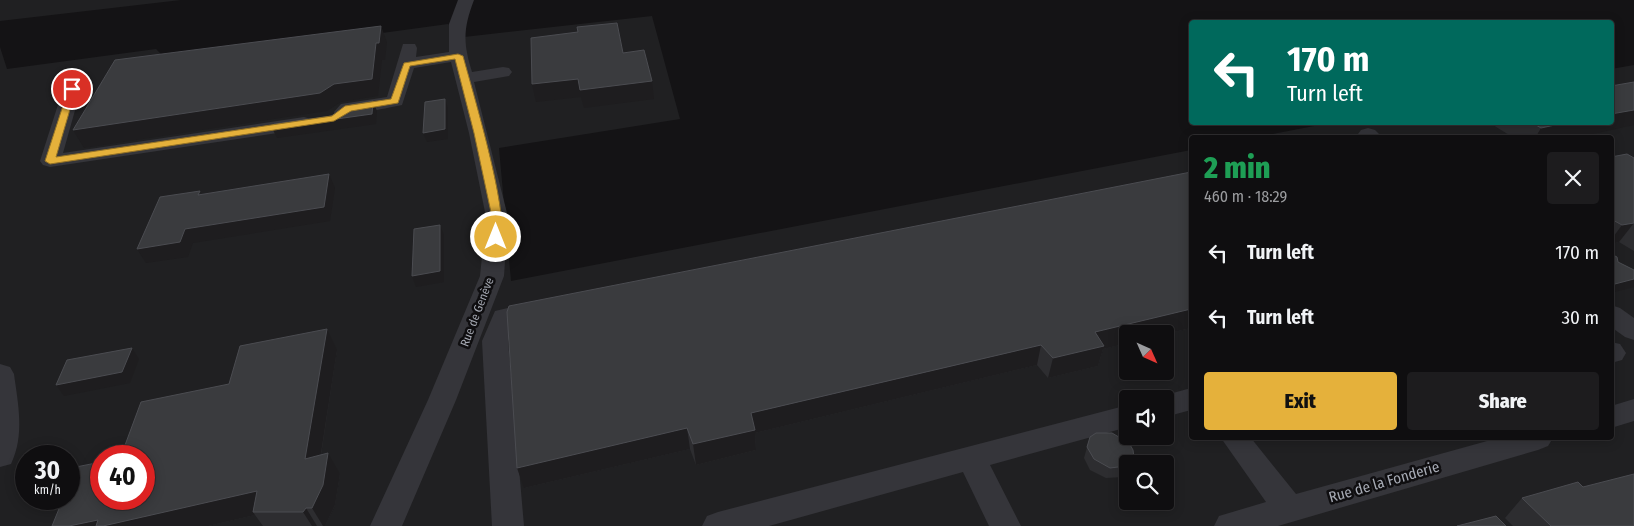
<!DOCTYPE html>
<meta charset="utf-8">
<style>
body{margin:0;font-family:"Fira Sans Condensed",sans-serif;background:#1d1c1e;color:#f1f3f6;height:100vh;display:flex;flex-direction:column;font-size:19px;white-space:nowrap}
*{box-sizing:border-box;margin:0}
p{font-size:16px;color:#9b9c9f}
.icon{flex:none;width:28px;height:28px;fill:none;stroke:currentColor;stroke-width:2;stroke-linecap:round;stroke-linejoin:round}
.map{position:relative;flex:1;overflow:hidden}
.panel{position:absolute;left:1189px;top:135px;width:425px;height:305px;display:flex;flex-direction:column;background:#0f0e10;border-radius:5px;box-shadow:0 2px 12px #0003,0 0 0 1px #2f2e30}
.panel>*{flex:none}
.hud{position:absolute;left:1189px;top:20px;width:425px;height:105px;border-radius:5px;box-shadow:0 2px 12px #0003,0 0 0 1px #2f2e30;background:#00695c;color:#fff;overflow:hidden}
.needle{width:32px;rotate:135deg}
.fabs{position:absolute;left:1119px;top:325px;display:grid;gap:10px}
.fabs a{display:grid;place-items:center;width:55px;height:55px;border-radius:5px;background:#0f0e10;box-shadow:0 2px 12px #0003,0 0 0 1px #2f2e30;font-size:25px}
.speed{position:absolute;left:15px;top:445px;display:flex;gap:10px;font-size:25px;font-weight:700;text-align:center}
.speed>*{display:grid;place-content:center;width:65px;height:65px;border-radius:50%;background:#0f0e10;box-shadow:0 2px 12px #0003,0 0 0 1px #2f2e30;line-height:1}
.speed small{font-size:12px;font-weight:400}
.speed .limit{border:8px solid #d22;background:#fff;color:#111}
.pin{position:absolute;display:grid;place-items:center;width:42px;height:42px;color:#fff;margin:-21px;border:2px solid #fff;border-radius:50%;box-shadow:0 1px 5px #0007}
.me{position:absolute;width:55px;margin:-28px;rotate:0deg;stroke-linejoin:round;filter:drop-shadow(0 0 4px #0008)}
.turn{display:flex;align-items:center;gap:18px;height:105px;padding:0 15px;font-size:22px}
.turn .icon{width:65px;height:65px;stroke-width:2.5}
.turn b{display:block;font-size:35px;line-height:42px}
.round{display:grid;place-items:center;flex:none;width:52px;height:52px;border-radius:5px;background:#1d1c1e}
.headline{display:flex;align-items:center;justify-content:space-between;height:85px;padding:0 15px}
h1{font-size:30px;font-weight:800;line-height:38px;color:#1e9e55}
.action{display:flex;gap:10px;margin-top:auto;padding:10px 15px}
.action a{flex:1;height:58px;border-radius:5px;background:#e5b13b;color:#111;font-size:20px;font-weight:800;line-height:58px;text-align:center}
.action a+a{background:#1d1c1e;color:#f1f3f6}
ul{padding:0;list-style:none}
li{display:flex;align-items:center;gap:15px;height:65px;padding:0 15px}
li div{flex:1}
li b{display:block;font-size:19px}
li em{font-style:normal}
.map>svg:first-child{display:block}
.built{fill:#202022;fill-rule:evenodd}
.lines{fill:none;stroke-linecap:round;stroke-linejoin:round}
.minor{fill:#35353a;fill-rule:evenodd}
.wall{fill:#2d2d30}
.shaded-wall{fill:#1e1d1f}
.building{fill:#3a3b3e;stroke:#4b4c51}
.route{fill:#e5b13b;stroke:#957326}
.labels{text-anchor:middle;stroke-width:5;stroke-linejoin:round;paint-order:stroke}
.street-label{font-size:12px;fill:#a6aab4;stroke:#0f0e10}
.near-street-label{font-size:15px;fill:#a6aab4;stroke:#0f0e10}
</style>
<div class="map">
<svg width="1634" height="526" viewBox="0 0 1634 526">
<rect width="100%" height="100%" fill="#141315"/>
<!-- built -->
<g class="built">
<polygon points="0,0 181,0 0,21"/>
<path d="M652 16 680 119 499 148 511 281 1191 150V438H1611V138L1257 137 1335 122H1611V69L1634 65V526H0V47L7 69 156 49 169 62 448 24 464 37ZM1128 334H1165V371H1128ZM1128 399H1165V436H1128ZM26 456H69V499H26ZM101 456H144V499H101ZM1128 464H1165V501H1128Z"/>
</g>
<g class="lines">
<!-- minor -->
<g class="minor">
<path d="M458 0H474C463 29 463 43 472 72L503 67 509 68 512 72 509 76 474 82 508 217 504 276 456 400 402 526H370L428 400 480 276 486 217 469 133 451 62 414 68 402 105C391 107 342 118 336 116L334 112 341 104 387 97 403 44H415L417 48 416 57 449 52V24Z"/>
<polygon points="72,84 78,85 81,89 63,153 304,117 311,119 314,123 311,127 304,129 50,167 43,165 40,161 63,89 66,85"/>
<polygon points="1368,128 1375,130 1383,138 1361,138 1358,134 1361,130"/>
<polygon points="537,301 546,304 550,310 546,316 514,324 508,341 524,526 492,526 482,341 495,311"/>
<polygon points="1611,305 1620,308 1634,318 1634,340 1625,337 1611,327"/>
<polygon points="1611,342 1620,344 1626,353 1622,360 1611,363"/>
<path d="M0 364 10 367 14 374C18 404 25 435 11 464L0 467Z"/>
<polygon points="1191,388 1191,410 1165,417 1165,399 1155,398"/>
<polygon points="1634,399 1634,421 1611,428 1611,406"/>
<polygon points="1128,405 1128,427 990,465 1021,526 989,526 963,472 769,526 702,526 707,516 718,512"/>
<polygon points="1221,438 1251,438 1296,494 1498,438 1553,438 1548,446 1538,450 1278,526 1214,526 1219,516 1266,502"/>
</g>
</g>
<!-- wall -->
<g class="wall">
<polygon points="1494,122 1611,122 1574,138 1514,138 1493,125"/>
<polygon points="1611,157 1634,158 1634,251 1619,242 1611,244"/>
<polygon points="1191,172 1191,328 1165,334 1128,334 1128,343 1103,349 1098,366 1048,378 1037,365 755,433 756,450 696,465 690,449 524,488"/>
<polygon points="337,350 321,455 340,474 335,505 325,526 263,526 255,515 208,526 52,526 101,499 229,384"/>
<polygon points="1090,437 1128,464 1128,471 1122,477 1106,478 1090,470 1084,458"/>
<polygon points="1583,487 1634,526 1513,526 1505,518 1522,498"/>
</g>
<!-- shaded-wall -->
<g class="shaded-wall">
<polygon points="381,26 387,42 385,60 382,60 378,96 341,102 327,111 84,148 73,130 376,43"/>
<polygon points="578,79 652,81 654,99 584,108 581,97 536,102 532,84"/>
<polygon points="445,99 448,108 448,139 427,142 423,133"/>
<polygon points="373,101 377,111 376,124 277,138 272,128 372,114"/>
<polygon points="1634,110 1634,125 1574,138 1535,138 1541,128 1569,122 1611,122 1611,114"/>
<polygon points="329,174 335,188 330,221 193,243 188,257 146,263 137,249 185,229"/>
<polygon points="1634,223 1619,242 1611,244 1611,240 1622,225"/>
<polygon points="440,225 444,235 444,282 416,287 412,276"/>
<polygon points="1634,279 1634,287 1611,293 1611,285"/>
<polygon points="1191,309 1191,328 1165,334 1128,334 1128,343 1103,349 1098,366 1048,378 1053,358 1095,332"/>
<polygon points="327,329 337,350 317,479 305,459"/>
<polygon points="1041,345 1037,365 755,433 756,450 696,465 693,444 751,413"/>
<polygon points="132,348 139,359 130,383 64,396 56,385"/>
<polygon points="687,428 690,449 524,488 517,468"/>
<polygon points="328,453 340,474 335,505 325,526 323,526 312,508"/>
<polygon points="1134,457 1131,464 1128,464"/>
<polygon points="1128,464 1128,471 1122,477 1126,466"/>
<polygon points="257,491 253,512 255,515 208,526 69,526 98,520"/>
<polygon points="306,508 317,526 312,526 303,512"/>
</g>
<!-- building -->
<g class="building">
<polygon points="617,23 623,53 644,50 652,81 580,90 578,79 532,84 531,38 578,32 577,27"/>
<polygon points="381,26 379,43 376,43 372,79 334,84 320,93 73,130 115,60"/>
<polygon points="1634,82 1634,110 1611,114 1611,86"/>
<polygon points="445,99 445,129 423,133 425,102"/>
<polygon points="373,101 372,114 272,128 274,124 331,116 351,105"/>
<polygon points="1531,122 1569,122 1541,128"/>
<polygon points="1627,154 1634,158 1634,223 1622,225 1611,219 1611,157"/>
<polygon points="1191,172 1191,309 1095,332 1104,346 1053,358 1041,345 751,413 755,430 693,444 687,428 517,468 507,312 509,306"/>
<polygon points="329,174 324,207 185,229 180,242 137,249 160,197 200,191 198,195"/>
<polygon points="440,225 440,271 412,276 414,229"/>
<polygon points="1611,254 1617,257 1618,262 1634,270 1634,279 1611,285"/>
<polygon points="327,329 305,459 328,453 323,485 312,508 306,508 303,512 253,512 257,491 103,526 96,526 98,520 69,526 52,526 63,499 69,499 69,486 76,467 101,462 101,499 144,499 144,456 121,456 141,402 229,384 240,346"/>
<polygon points="132,348 122,372 56,385 67,360"/>
<polygon points="1096,433 1112,433 1129,443 1133,450 1134,457 1126,466 1110,468 1094,459 1087,447 1090,437"/>
<polygon points="1634,474 1634,526 1551,526 1522,498 1578,482 1583,487"/>
<polygon points="1496,516 1506,526 1457,526"/>
</g>
<!-- route -->
<path class="route" d="M458 54 463 56C471 86 511 218 500 240H493L491 237 492 217 474 133 455 59 410 66 398 103 351 111 334 121 50 164 45 161 69 87 76 89 56 157 332 116 345 106 391 99 404 63Z"/>
<g class="labels">
<!-- street labels -->
<g class="street-label">
<text transform="translate(477 312) rotate(-69)" y="4">Rue de Genève</text>
</g>
<!-- near-street labels -->
<g class="near-street-label">
<text transform="translate(1384 482) rotate(-16)" y="5">Rue de la Fonderie</text>
</g>
</g>
</svg>
<div class="fabs">
<a><svg class="needle" viewBox="-14 -14 28 28"><path d="M0-13l5 13h-10z" fill="#e53935"/><path d="M0 13l5-13h-10z" fill="#9b9c9f"/></svg></a>
<a><svg class="icon" aria-label="sound" viewBox="0 0 24 24"><path d="M4 9h4l5-4v14l-5-4H4zM17 9q2 3 0 6"/></svg></a>
<a><svg class="icon" aria-label="search" viewBox="0 0 24 24"><circle cx="10" cy="10" r="6"/><path d="M15 15l6 6"/></svg></a>
</div>
<div class="speed"><div>30<small>km/h</small></div><div class="limit">40</div></div>
<div class="pin" style="left:72px;top:89px;background:#d93025"><svg class="icon" aria-label="arrive" viewBox="0 0 24 24"><path d="M6 21V4h12l-3 4 3 4H6"/></svg></div>
<svg class="me" style="left:496px;top:237px" viewBox="-20 -20 40 40"><circle r="17" fill="#e5b13b" stroke="#fff" stroke-width="3"/><path d="M0-11L8 9 0 5-8 9z" fill="#fff"/></svg>
<div class="hud">
<div class="turn"><svg class="icon" aria-label="left" viewBox="0 0 24 24"><path d="M17 20v-9H6M10 6l-5 5 5 5"/></svg><div><b>170 m</b>Turn left</div></div>
</div>
<section class="panel">
<div class="headline"><div><h1>2 min</h1><p>460 m · 18:29</p></div><a class="round"><svg class="icon" aria-label="close" viewBox="0 0 24 24"><path d="M6 6l12 12M18 6L6 18"/></svg></a></div>
<ul>
<li><svg class="icon" aria-label="left" viewBox="0 0 24 24"><path d="M17 20v-9H6M10 6l-5 5 5 5"/></svg><div><b>Turn left</b></div><em>170 m</em></li>
<li><svg class="icon" aria-label="left" viewBox="0 0 24 24"><path d="M17 20v-9H6M10 6l-5 5 5 5"/></svg><div><b>Turn left</b></div><em>30 m</em></li>
</ul>
<div class="action"><a>Exit</a><a>Share</a></div>
</section>
</div>
